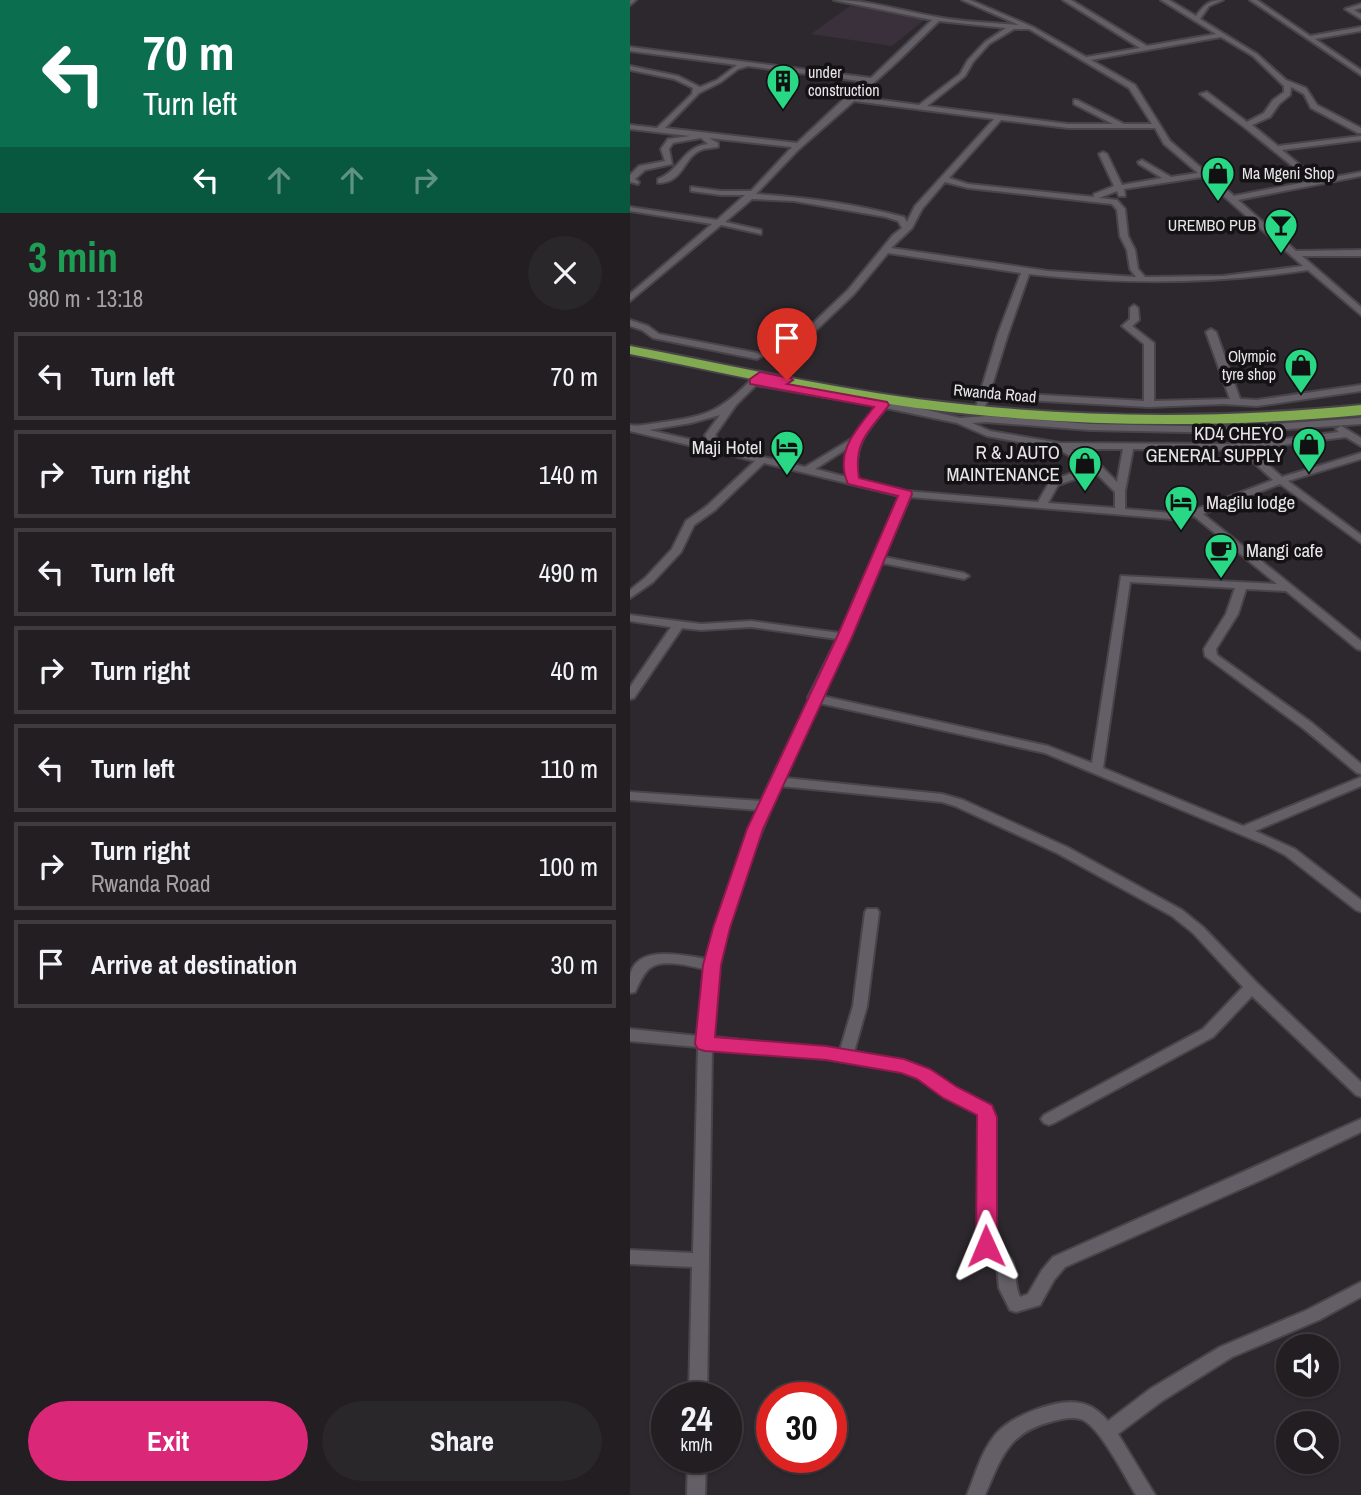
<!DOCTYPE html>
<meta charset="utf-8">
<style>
body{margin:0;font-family:"Archivo Narrow",sans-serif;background:#2a272a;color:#f1f3f6;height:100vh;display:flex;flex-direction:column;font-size:26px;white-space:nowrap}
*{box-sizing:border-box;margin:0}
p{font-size:23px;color:#a2a2a5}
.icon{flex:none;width:38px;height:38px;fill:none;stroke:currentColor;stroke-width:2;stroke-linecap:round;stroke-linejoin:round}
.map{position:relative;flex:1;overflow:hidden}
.side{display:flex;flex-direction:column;background:#221e22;width:630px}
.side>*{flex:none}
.top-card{background:#0b6e4f;color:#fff;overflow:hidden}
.fabs{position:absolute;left:646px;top:1334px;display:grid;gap:14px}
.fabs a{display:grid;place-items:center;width:63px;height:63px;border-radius:50%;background:#221e22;box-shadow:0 2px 5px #0004,0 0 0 2px #3f3c40;font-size:35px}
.speed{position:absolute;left:21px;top:1382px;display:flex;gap:14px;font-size:35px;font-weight:700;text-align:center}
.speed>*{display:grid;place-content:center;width:91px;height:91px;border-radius:50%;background:#221e22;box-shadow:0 2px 5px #0004,0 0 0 2px #3f3c40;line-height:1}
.speed small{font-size:18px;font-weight:400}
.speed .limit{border:10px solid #d22;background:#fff;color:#111}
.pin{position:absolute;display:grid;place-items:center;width:60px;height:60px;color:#fff;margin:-72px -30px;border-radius:50% 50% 50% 0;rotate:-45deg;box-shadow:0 0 7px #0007}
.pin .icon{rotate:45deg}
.me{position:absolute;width:77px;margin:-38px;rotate:359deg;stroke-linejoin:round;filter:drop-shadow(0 0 5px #0008)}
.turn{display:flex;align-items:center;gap:24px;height:147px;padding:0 28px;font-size:32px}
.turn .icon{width:91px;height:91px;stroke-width:2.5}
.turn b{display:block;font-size:49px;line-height:60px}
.lanes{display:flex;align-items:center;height:66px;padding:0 28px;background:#0003;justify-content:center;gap:35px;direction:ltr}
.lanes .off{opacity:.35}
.round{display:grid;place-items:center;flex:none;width:74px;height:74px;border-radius:37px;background:#2a272a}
.summary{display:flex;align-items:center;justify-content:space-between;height:119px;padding:0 28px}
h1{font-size:42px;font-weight:700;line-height:52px;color:#1e9e55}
.cta{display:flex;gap:14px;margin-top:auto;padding:14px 28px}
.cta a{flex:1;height:80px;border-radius:42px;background:#db2777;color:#fff;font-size:28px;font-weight:700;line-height:80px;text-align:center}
.cta a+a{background:#2a272a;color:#f1f3f6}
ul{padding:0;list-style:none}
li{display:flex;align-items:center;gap:21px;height:88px;margin:0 14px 10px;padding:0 14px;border:4px solid #3f3c40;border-radius:0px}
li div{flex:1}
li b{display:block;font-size:26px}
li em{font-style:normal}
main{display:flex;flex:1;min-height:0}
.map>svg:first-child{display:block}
.built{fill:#39303b}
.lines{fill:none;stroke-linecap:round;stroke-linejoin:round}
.minor-casing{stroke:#484449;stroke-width:4}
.highway-casing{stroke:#484449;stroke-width:4}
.minor{fill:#645f66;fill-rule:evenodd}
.highway{fill:#82aa50;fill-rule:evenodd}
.route{fill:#db2777;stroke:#8e194d;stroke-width:2}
.labels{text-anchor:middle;stroke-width:7;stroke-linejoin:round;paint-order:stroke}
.far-poi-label{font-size:16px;fill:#e8e5e9;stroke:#141214;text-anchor:start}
.far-street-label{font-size:16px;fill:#e8e5e9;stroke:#141214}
.poi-label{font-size:19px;fill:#e8e5e9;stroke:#141214;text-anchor:end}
</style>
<main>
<section class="side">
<div class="top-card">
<div class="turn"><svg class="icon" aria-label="left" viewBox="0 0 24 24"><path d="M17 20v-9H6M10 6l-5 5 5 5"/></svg><div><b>70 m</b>Turn left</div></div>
<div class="lanes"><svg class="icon" aria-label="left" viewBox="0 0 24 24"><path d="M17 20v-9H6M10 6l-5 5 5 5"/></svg><svg class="icon off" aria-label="ahead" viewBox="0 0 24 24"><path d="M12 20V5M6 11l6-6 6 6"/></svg><svg class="icon off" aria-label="ahead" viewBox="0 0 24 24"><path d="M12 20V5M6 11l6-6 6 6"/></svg><svg class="icon off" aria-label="right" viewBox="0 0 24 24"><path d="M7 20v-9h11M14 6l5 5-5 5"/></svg></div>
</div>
<div class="summary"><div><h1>3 min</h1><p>980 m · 13:18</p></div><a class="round"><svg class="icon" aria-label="close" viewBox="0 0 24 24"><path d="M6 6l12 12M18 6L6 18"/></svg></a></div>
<ul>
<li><svg class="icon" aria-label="left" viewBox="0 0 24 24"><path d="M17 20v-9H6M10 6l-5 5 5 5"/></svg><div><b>Turn left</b></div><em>70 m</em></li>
<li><svg class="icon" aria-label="right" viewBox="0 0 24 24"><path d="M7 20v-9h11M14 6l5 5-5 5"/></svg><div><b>Turn right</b></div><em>140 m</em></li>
<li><svg class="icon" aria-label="left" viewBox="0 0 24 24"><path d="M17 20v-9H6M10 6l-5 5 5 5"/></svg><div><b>Turn left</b></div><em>490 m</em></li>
<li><svg class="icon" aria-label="right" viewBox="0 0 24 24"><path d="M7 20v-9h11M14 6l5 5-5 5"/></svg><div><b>Turn right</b></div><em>40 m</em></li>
<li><svg class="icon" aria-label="left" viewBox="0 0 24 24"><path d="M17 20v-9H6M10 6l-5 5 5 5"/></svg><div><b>Turn left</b></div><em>110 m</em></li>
<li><svg class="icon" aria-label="right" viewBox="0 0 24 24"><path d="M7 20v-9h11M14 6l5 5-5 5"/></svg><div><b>Turn right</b><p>Rwanda Road</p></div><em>100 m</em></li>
<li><svg class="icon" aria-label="arrive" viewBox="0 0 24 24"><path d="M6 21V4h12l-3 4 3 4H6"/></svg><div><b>Arrive at destination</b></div><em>30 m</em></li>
</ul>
<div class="cta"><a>Exit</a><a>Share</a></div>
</section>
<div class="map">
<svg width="731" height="1495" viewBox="0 0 731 1495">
<rect width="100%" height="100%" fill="#2d282e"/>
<!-- built -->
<polygon class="built" points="220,6 298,17 262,46 181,34"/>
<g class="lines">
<defs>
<g id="minor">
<polygon points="0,0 6,0 0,5"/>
<path d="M204 0C239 0 272 11 307 17 334 22 362 23 389 25L332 0H340L403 27 456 57 510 48 433 0H441L517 46 586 34 531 0H539L566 16C574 5 579 0 593 0L579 6 570 19 627 54 656 80 676 88 687 105 731 128V133H728L681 108 674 94 661 87 660 95 649 104 640 117 622 125 648 146 731 136V140L652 150 688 180 731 172V176L608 200 666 251 731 250V256H672L731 307V315L678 270C583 284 494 285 399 274L378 334 360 392 514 401V344L492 326 500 319V308L504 305 508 308 509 320 502 326 524 343V401L600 399 576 332 581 329 586 332 610 399 627 400 731 385V391L627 406 593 404 519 407 358 398 353 412H347L345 410 368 334 391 273 258 253 224 294 183 333 159 363H153V359L177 329 218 290 263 235 272 228 268 221 256 217 164 201 122 199 95 222 131 230V234L91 225 0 301V294L82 224 0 211V207L87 220 115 195H91L61 191V187L91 191H121L162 147 79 138 88 143V147C82 148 76 148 71 150 53 157 54 183 28 183V179C51 170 52 147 78 144L71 138 43 143 39 149 42 164 15 170 5 179 9 182 8 184 0 182V175L9 166 35 161 31 149 38 139 60 136 0 129V125L27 128 62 94 63 88 44 79 0 70V66L48 76 70 87 87 80 107 65 0 51V47L241 78 302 20ZM309 21 376 28 355 42 338 60 330 74 289 105 228 97 268 61ZM384 29H399L499 88 522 124H494L447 100H444V104L483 124H438L297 106 335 76 343 62 359 44ZM591 37 623 56 654 86V92L643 100 634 113 617 122 577 92 570 94 614 127 681 181 604 196 540 141 505 85 461 60ZM118 66 237 82 217 96 167 143 35 128 69 93 91 82 108 69ZM224 101 364 119 285 206 277 222 274 217C226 204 175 197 126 194L168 150ZM371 120 438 128H525L534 144 568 173 541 177 512 160 508 162 509 164 532 178 492 185 477 154 473 152 469 154 484 186 464 194V197L338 184 319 178ZM572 177 673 266 593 276 515 277 508 269 505 250 498 236 495 209 487 200 469 198 487 191 489 196H495L494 189ZM315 182 338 188 482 204 487 210 490 236 497 250 500 269 506 277 418 271 261 248 282 228 292 209Z"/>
<polygon points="620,0 627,0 680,36 731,27 731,31 685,39 731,70 731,75"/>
<polygon points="731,4 731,8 724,10 731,14 731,19 715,9"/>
<polygon points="0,320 18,326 29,334 127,353 132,356 127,359 23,338 12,330 0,326"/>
<path d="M129 374 134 377 131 380 289 408 330 418 356 416 460 424 601 427 731 418V424L601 433 460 430 356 422 342 423 360 431 430 443 604 444 605 441 608 440 614 444 709 432 706 429 711 426 731 438V446L716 437 620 449 652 477 731 453V459L658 481 731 535V543L650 484 573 514 731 641V650L727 649 656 591 616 589 608 614 586 649 587 655 682 723 731 764V774L727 773 674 729 575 656 574 649 596 614 605 588 500 582 473 768 613 826 731 777V786L625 831 665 849 731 900V912L726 910 655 855 636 845 415 753 189 703 155 778 312 794 333 800 437 847 552 910 573 927 627 983 731 1082V1097L726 1095 622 996 583 1037 424 1123 419 1125 414 1123 411 1119 414 1115 573 1029 613 987 563 933 542 916 427 853 325 806 312 802 151 786C126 842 103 902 90 962 84 986 85 1013 83 1037L210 1050 223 1006 235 912 237 909H247L249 912 237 1006 224 1052 279 1062 299 1070 325 1089 360 1106 365 1117 364 1244C369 1250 379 1254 382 1261 387 1272 384 1284 390 1297L398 1294 412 1270 423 1257 731 1119V1132L631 1180 435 1267 424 1280 410 1305 386 1312 380 1310 369 1288 367 1266 355 1258 348 1246V1114L315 1097 289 1078 272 1071 196 1059 82 1048 77 1398H59L62 1267 0 1264V1250L63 1253 68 1047 0 1041V1029L68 1036 75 969C60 966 33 958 20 968 13 973 9 984 5 992L0 993C0 988 0 981 0 976 6 943 55 956 77 959L119 829 128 810 0 800V792L131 801 179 700 178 698 207 639 121 627 71 630 52 628 4 698 0 699V687L41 627 0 621V615L71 624 121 621 210 633 270 496 134 463 85 510 64 525 51 552 23 582 0 598V590L15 578 42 549 56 521 77 506 125 461 0 431V425C9 427 18 424 27 423 79 416 90 412 126 375ZM126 385 247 406 223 438 175 467 92 447 85 435 106 405ZM256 408 327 423 357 436 428 449 459 467 420 481 408 502 276 491 227 479C224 445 235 433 256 408ZM90 415 75 435 80 444 19 430 61 423ZM218 448 217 477 185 469ZM442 449H493L487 482 471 466ZM503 449 610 450 643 480 564 510 542 513 495 509V491ZM465 472 485 492V508L418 503 428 485ZM280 497 542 519 564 516 647 584 491 576 462 763 418 746 192 696 252 563 334 579 339 576 334 573 254 557Z"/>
<path d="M731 1282V1297L689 1320 602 1357 532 1401 488 1434 525 1495H506C495 1477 471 1429 453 1420 444 1416 430 1419 420 1422 378 1433 371 1458 355 1495H337C345 1476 351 1452 365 1435 380 1416 427 1398 450 1403 462 1405 470 1412 478 1421L520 1389 590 1347 677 1310Z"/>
<polygon points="58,1458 76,1458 75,1495 57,1495"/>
</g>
<path id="highway" d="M0 346C95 364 190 386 287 399 434 418 583 420 731 405V415C583 429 434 427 287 408 190 395 95 373 0 354Z"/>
</defs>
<!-- minor casing -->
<use href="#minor" class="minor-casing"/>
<!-- highway casing -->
<use href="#highway" class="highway-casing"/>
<!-- minor -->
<use href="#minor" class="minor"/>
<!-- highway -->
<use href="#highway" class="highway"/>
</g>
<!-- route -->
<path class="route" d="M130 372 161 378 163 380 157 384 257 402 259 405C239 432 223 441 229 478L281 491 282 494 222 637 133 829 100 928 91 965 85 1037 196 1046 274 1059 300 1069 327 1087 362 1105 367 1117V1246L364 1252 356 1255 349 1252 346 1246 347 1115 313 1098 287 1079 271 1073 196 1060 75 1051 68 1049 65 1044 73 965 83 928 117 829 207 637 268 496 218 484C204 452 226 430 244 407L120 384V379Z"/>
<!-- icons -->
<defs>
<symbol id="building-pin" viewBox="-11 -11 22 30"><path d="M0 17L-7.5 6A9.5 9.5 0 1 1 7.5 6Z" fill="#29d885" stroke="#141214"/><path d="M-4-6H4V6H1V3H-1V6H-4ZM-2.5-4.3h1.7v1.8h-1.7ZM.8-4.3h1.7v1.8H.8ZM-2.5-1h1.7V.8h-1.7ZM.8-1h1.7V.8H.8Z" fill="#111"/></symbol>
<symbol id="shop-pin" viewBox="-11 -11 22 30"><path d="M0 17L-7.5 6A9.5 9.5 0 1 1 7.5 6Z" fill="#29d885" stroke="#141214"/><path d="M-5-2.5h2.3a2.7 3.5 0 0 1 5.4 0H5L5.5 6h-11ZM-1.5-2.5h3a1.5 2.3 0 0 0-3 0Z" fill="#111"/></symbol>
<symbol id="bar-pin" viewBox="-11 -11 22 30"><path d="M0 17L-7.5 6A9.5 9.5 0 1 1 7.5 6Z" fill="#29d885" stroke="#141214"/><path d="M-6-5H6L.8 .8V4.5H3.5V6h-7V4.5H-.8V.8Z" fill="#111"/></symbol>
<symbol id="hotel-pin" viewBox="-11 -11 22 30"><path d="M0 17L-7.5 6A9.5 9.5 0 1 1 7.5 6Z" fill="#29d885" stroke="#141214"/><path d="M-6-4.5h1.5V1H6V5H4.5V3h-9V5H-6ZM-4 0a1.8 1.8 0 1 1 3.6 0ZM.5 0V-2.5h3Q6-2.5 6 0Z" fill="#111"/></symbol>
<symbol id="cafe-pin" viewBox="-11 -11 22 30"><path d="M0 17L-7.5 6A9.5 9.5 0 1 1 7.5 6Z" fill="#29d885" stroke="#141214"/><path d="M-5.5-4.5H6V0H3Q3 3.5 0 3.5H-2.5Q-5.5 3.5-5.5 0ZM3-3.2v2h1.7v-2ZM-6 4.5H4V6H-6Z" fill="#111"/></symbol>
</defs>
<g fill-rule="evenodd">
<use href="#building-pin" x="134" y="62" width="38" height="52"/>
<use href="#shop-pin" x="569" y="154" width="38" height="52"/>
<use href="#bar-pin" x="632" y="206" width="38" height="52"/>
<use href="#shop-pin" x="652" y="346" width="38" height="52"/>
<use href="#shop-pin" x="660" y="425" width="38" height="52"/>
<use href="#hotel-pin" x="138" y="428" width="38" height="52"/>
<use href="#shop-pin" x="436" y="444" width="38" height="52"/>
<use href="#hotel-pin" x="532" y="483" width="38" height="52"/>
<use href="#cafe-pin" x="572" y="531" width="38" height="52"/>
</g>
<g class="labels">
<!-- far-poi labels -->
<g class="far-poi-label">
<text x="178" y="78">under<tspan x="178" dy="18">construction</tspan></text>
<text x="612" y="179">Ma Mgeni Shop</text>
<text x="626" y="231" text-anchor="end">UREMBO PUB</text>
<text x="646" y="362" text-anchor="end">Olympic<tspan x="646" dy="18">tyre shop</tspan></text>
</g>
<!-- far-street labels -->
<g class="far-street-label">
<text transform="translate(365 393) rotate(5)" y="6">Rwanda Road</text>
</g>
<!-- poi labels -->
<g class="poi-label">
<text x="654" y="440">KD4 CHEYO<tspan x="654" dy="22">GENERAL SUPPLY</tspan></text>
<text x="132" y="454">Maji Hotel</text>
<text x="430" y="459">R &amp; J AUTO<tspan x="430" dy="22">MAINTENANCE</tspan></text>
<text x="576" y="509" text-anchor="start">Magilu lodge</text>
<text x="616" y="557" text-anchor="start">Mangi cafe</text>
</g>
</g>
</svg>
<div class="fabs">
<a><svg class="icon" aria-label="sound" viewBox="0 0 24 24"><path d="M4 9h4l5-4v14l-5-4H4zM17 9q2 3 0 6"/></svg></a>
<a><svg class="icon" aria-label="search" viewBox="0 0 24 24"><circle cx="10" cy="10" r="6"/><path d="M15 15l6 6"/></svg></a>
</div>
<div class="speed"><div>24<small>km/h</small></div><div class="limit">30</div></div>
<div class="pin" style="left:157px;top:380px;background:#d93025"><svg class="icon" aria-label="arrive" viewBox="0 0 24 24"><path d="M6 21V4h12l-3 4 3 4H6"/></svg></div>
<svg class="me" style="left:356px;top:1246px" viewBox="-20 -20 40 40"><path d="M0-17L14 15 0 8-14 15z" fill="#db2777" stroke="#fff" stroke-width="4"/></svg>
</div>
</main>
